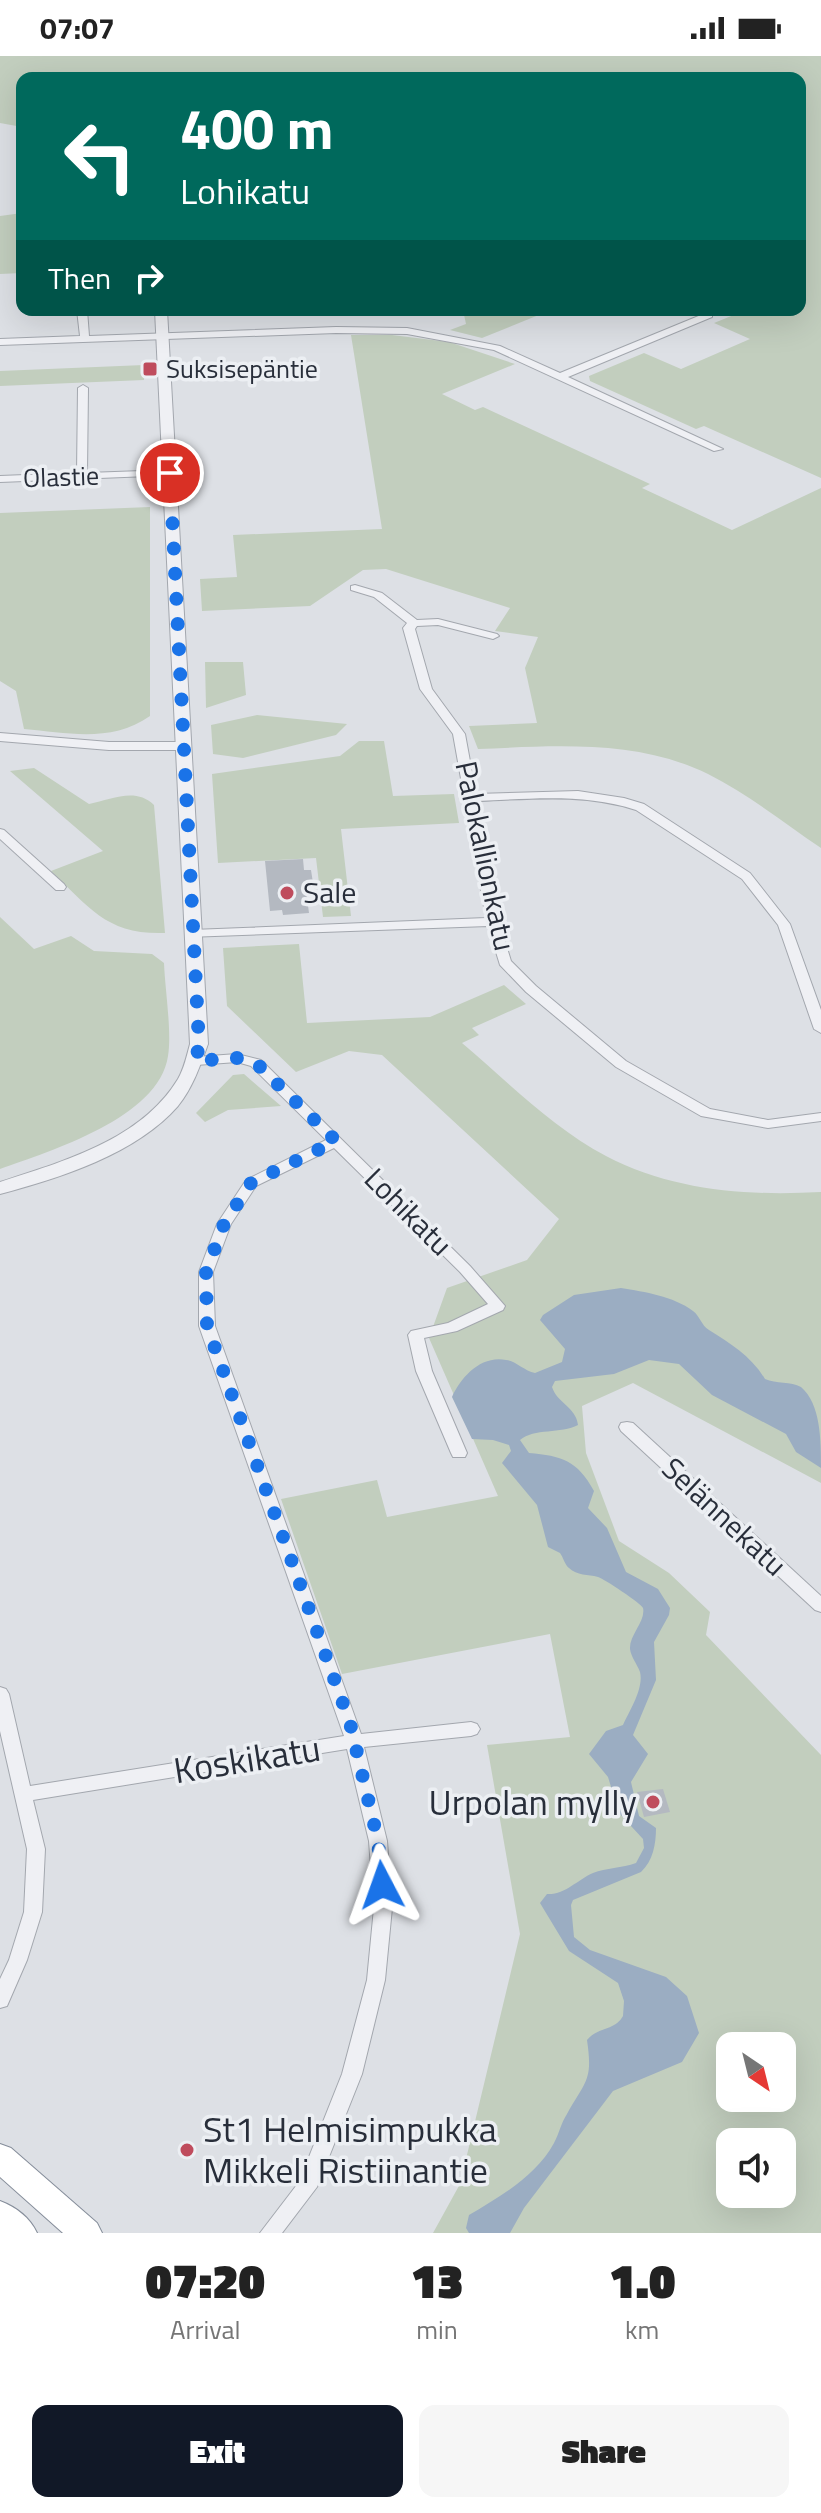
<!DOCTYPE html>
<meta charset="utf-8">
<style>
body{margin:0;font-family:"Titillium Web",sans-serif;background:#f6f6f6;color:#222;height:100vh;display:flex;flex-direction:column;font-size:30px;white-space:nowrap}
*{box-sizing:border-box;margin:0}
p{font-size:26px;color:#767676}
.icon{flex:none;width:44px;height:44px;fill:none;stroke:currentColor;stroke-width:2;stroke-linecap:round;stroke-linejoin:round}
.map{position:relative;height:2177px;overflow:hidden}
.details{display:flex;flex-direction:column;background:#fff;flex:1}
.details>*{flex:none}
.hud{position:absolute;left:16px;top:16px;width:790px;height:244px;border-radius:16px;box-shadow:0 8px 32px #0002;background:#00695c;color:#fff;overflow:hidden}
.needle{width:52px;rotate:145deg}
.tools{position:absolute;left:716px;top:1976px;display:grid;gap:16px}
.tools a{display:grid;place-items:center;width:80px;height:80px;border-radius:16px;background:#fff;box-shadow:0 8px 32px #0002;font-size:40px}
.pin{position:absolute;display:grid;place-items:center;width:68px;height:68px;color:#fff;margin:-34px;border:4px solid #fff;border-radius:50%;box-shadow:0 2px 8px #0007}
.me{position:absolute;width:88px;margin:-44px;rotate:356deg;stroke-linejoin:round;filter:drop-shadow(0 0 6px #0008)}
.turn{display:flex;align-items:center;gap:28px;height:168px;padding:0 32px;font-size:36px}
.turn .icon{width:104px;height:104px;stroke-width:2.5}
.turn b{display:block;font-size:56px;line-height:68px}
.then{display:flex;align-items:center;height:76px;padding:0 32px;background:#0003;gap:16px;font-size:30px}
.eta{display:flex;justify-content:space-evenly;align-items:center;height:136px;text-align:center}
.eta b{font-size:48px;font-weight:800;line-height:56px}
.button{display:flex;gap:16px;margin-top:auto;padding:16px 32px}
.button a{flex:1;height:92px;border-radius:16px;background:#111827;color:#fff;font-size:32px;font-weight:800;line-height:92px;text-align:center}
.button a+a{background:#f6f6f6;color:#222}
.status{display:flex;justify-content:space-between;align-items:center;height:56px;padding:0 40px;background:#fff;direction:ltr}
.status svg{height:22px;fill:currentColor}
.map>svg:first-child{display:block}
.green{fill:#c2cebe;fill-rule:evenodd}
.water{fill:#9badc2}
.building{fill:#b4b9c1}
.lines{fill:none;stroke-linecap:round;stroke-linejoin:round}
.minor-casing{stroke:#a3a7ae;stroke-width:2}
.tertiary-casing{stroke:#a3a7ae;stroke-width:2}
.trunk-casing{stroke:#858d9a;stroke-width:2}
.minor{fill:#eff0f4;fill-rule:evenodd}
.tertiary{fill:#eff0f4;fill-rule:evenodd}
.trunk{fill:#fff;fill-rule:evenodd}
.route{stroke:#1a73e8;stroke-width:14;stroke-dasharray:0 25.2}
.poi-dot{fill:#bf4c5d;stroke:#eceff3;stroke-width:3}
.labels{text-anchor:middle;stroke-width:7;stroke-linejoin:round;paint-order:stroke}
.far-poi-label{font-size:26px;fill:#282e3a;stroke:#eceff3;text-anchor:start}
.far-street-label{font-size:26px;fill:#282e3a;stroke:#eceff3}
.street-label{font-size:30px;fill:#282e3a;stroke:#eceff3}
.poi-label{font-size:30px;fill:#282e3a;stroke:#eceff3;text-anchor:start}
.near-street-label{font-size:36px;fill:#282e3a;stroke:#eceff3}
.near-poi-label{font-size:36px;fill:#282e3a;stroke:#eceff3;text-anchor:end}
</style>
<div class="status"><b>07:07</b><svg viewBox="0 0 49 12"><path d="M0 12V9h3v3zM5 12V6h3v6zM10 12V3h3v9zM15 12V0h3v12zM26 1h20v11H26zM47 4h2v5h-2z"/></svg></div>
<div class="map">
<svg width="821" height="2177" viewBox="0 0 821 2177">
<rect width="100%" height="100%" fill="#dde0e5"/>
<!-- green -->
<g class="green">
<polygon points="0,0 821,0 821,422 704,370 696,373 590,325 589,320 644,297 681,313 750,283 714,267 746,254 800,254 800,22 22,22 22,71 0,67"/>
<polygon points="22,157 22,217 0,218 0,160"/>
<polygon points="463,254 551,254 482,282 450,274 466,268"/>
<path d="M351 279H392L449 286 515 308 442 338 475 354 483 351 650 428 642 432 732 474 821 432V792C784 767 748 738 708 718 636 683 555 690 478 693L469 670 537 667 525 612 538 581 495 575 510 552 386 513 363 514 310 550 202 555 200 523 237 521 233 479 382 473Z"/>
<polygon points="144,309 144,324 0,330 0,315"/>
<path d="M150 451V660C112 687 68 677 24 673L16 635 0 625V457Z"/>
<polygon points="205,606 243,606 246,639 206,652"/>
<polygon points="257,659 347,668 336,679 243,702 213,698 211,669"/>
<polygon points="359,685 384,685 393,740 454,738 459,767 341,773 351,860 323,861 316,802 218,807 212,718 340,700"/>
<path d="M34 712 89 748C112 743 136 731 154 749L165 877C107 879 90 852 51 815L103 795 10 715Z"/>
<path d="M0 861 34 893 71 880 94 895 152 898 164 907C165 933 172 976 168 1000 159 1062 50 1095 0 1113Z"/>
<path d="M299 888 307 967 430 961 504 929 526 948 472 972 479 979 462 987C508 1026 553 1072 606 1100 673 1135 748 1140 821 1136V1427L633 1327 582 1350 586 1397 619 1485 669 1517 710 1556 706 1579 821 1699V2177H433L460 2128 520 1878 487 1689 570 1681 550 1578 342 1618 281 1443 377 1424 387 1461 498 1440 429 1282 447 1232 527 1204 559 1163 382 999 349 995 296 1016 227 950 223 892ZM730 1990H782V2042H730ZM730 2086H782V2138H730Z"/>
<polygon points="244,1018 281,1050 228,1054 205,1066 196,1057 233,1019"/>
</g>
<!-- water -->
<path class="water" d="M621 1232C645 1236 673 1240 693 1255 700 1260 701 1269 709 1274 731 1288 751 1300 765 1323 776 1328 791 1325 801 1331 821 1348 821 1385 821 1412L796 1396 786 1378 712 1339 679 1308 649 1304 614 1318 555 1325 552 1331C557 1347 576 1351 578 1369 561 1378 534 1372 520 1384L529 1397C562 1400 577 1404 594 1435L588 1452 607 1472 626 1516 658 1533 670 1552 669 1559 654 1586 656 1624 633 1679 648 1698 631 1726 639 1760 656 1772C656 1788 653 1805 641 1816L573 1844 571 1849 574 1881 590 1894 666 1921 687 1940 699 1977 682 2006 613 2035 524 2152 510 2177H469L466 2172 469 2159C501 2140 536 2120 554 2087 559 2078 561 2067 567 2058 586 2024 593 2025 587 1984 597 1971 615 1975 623 1960L624 1945 618 1927 569 1895 540 1847 547 1838C565 1839 577 1824 593 1817 606 1812 622 1812 636 1807L644 1792 643 1783 619 1757 608 1721 589 1698 606 1675 623 1669C630 1654 644 1632 640 1616 637 1608 631 1601 630 1593 629 1579 646 1565 643 1552 642 1548 603 1522 598 1521 588 1518 577 1520 569 1512 565 1509 563 1501 560 1497L548 1491 537 1449 502 1407 511 1395 509 1389 493 1384 472 1383 452 1341C461 1321 481 1299 506 1304 516 1305 524 1315 535 1317L562 1306 565 1293 540 1264 543 1259 574 1239Z"/>
<!-- building -->
<g class="building">
<polygon points="303,803 304,814 311,814 313,827 305,827 309,857 283,859 282,854 270,855 265,805"/>
<polygon points="663,1733 670,1756 644,1761 637,1736"/>
</g>
<g class="lines">
<defs>
<g id="minor">
<polygon points="77,254 87,254 89,280 336,271 407,272 500,290 560,317 701,259 693,254 706,254 712,257 712,261 568,321 723,393 714,395 494,294 407,278 336,277 0,289 0,283 80,280"/>
<polygon points="83,329 88,332 87,417 170,414 174,415 174,419 0,426 0,420 77,417 78,332"/>
<path d="M355 529 382 537 417 564 438 563 497 578 499 580 493 583 438 569 417 570 415 573 432 633 465 678 476 738 578 735 624 742 644 748 750 817 790 868 821 954V977L814 973 778 869 742 823 636 754C584 737 531 743 477 745L499 866 511 905 536 930 626 1005 710 1053 768 1064 821 1057V1065L768 1072 701 1060 616 1011 526 936 500 909 488 870 187 881 186 878 192 874 486 862 453 678 420 633 403 572 407 567 374 541 351 534V530Z"/>
<polygon points="0,677 109,686 184,686 190,690 184,694 109,694 0,685"/>
<polygon points="0,773 4,774 64,828 66,831 64,834 56,834 0,783"/>
<polygon points="237,998 261,1004 470,1210 505,1250 503,1254 457,1275 424,1282 432,1315 467,1397 465,1401 453,1401 451,1397 416,1315 408,1279 411,1275 448,1267 488,1248 460,1216 334,1092 256,1130 231,1168 213,1216 215,1270 361,1678 471,1666 477,1668 480,1673 477,1678 471,1680 364,1691 387,1785 392,1852 385,1924 362,2018 317,2131 282,2177 260,2177 299,2126 342,2018 367,1924 374,1852 369,1785 347,1693 33,1744 45,1793 42,1856 27,1904 7,1950 0,1952 0,1923 9,1904 24,1856 27,1793 0,1675 0,1631 6,1633 9,1638 30,1730 344,1680 199,1270 199,1216 217,1168 246,1124 326,1084 251,1010 237,1006 196,1009 189,1005 196,1001"/>
<polygon points="627,1366 633,1367 821,1540 821,1556 815,1554 621,1375 619,1371 621,1367"/>
</g>
<path id="tertiary" d="M155 254H167L208 988C200 1010 193 1031 178 1050 136 1098 60 1122 0 1138V1126C64 1105 141 1084 178 1023 184 1013 187 999 190 988Z"/>
<g id="trunk">
<polygon points="0,2088 11,2092 97,2167 102,2177 63,2177 0,2121"/>
<path d="M0 2145C16 2151 30 2162 37 2177H0Z"/>
</g>
</defs>
<!-- minor casing -->
<use href="#minor" class="minor-casing"/>
<!-- tertiary casing -->
<use href="#tertiary" class="tertiary-casing"/>
<!-- trunk casing -->
<use href="#trunk" class="trunk-casing"/>
<!-- minor -->
<use href="#minor" class="minor"/>
<!-- tertiary -->
<use href="#tertiary" class="tertiary"/>
<!-- trunk -->
<use href="#trunk" class="trunk"/>
</g>
<g class="lines">
<!-- route -->
<polyline class="route" points="170,417 199,988 196,1005 237,1002 256,1007 336,1085 251,1127 224,1168 206,1216 207,1270 350,1667 378,1785 382,1829"/>
</g>
<!-- markers -->
<g class="poi-dot">
<rect x="142" y="305" width="16" height="16" rx="4"/>
<circle cx="287" cy="837" r="8"/>
<circle cx="653" cy="1746" r="8"/>
<circle cx="187" cy="2094" r="8"/>
</g>
<g class="labels">
<!-- far-poi labels -->
<g class="far-poi-label">
<text x="166" y="322">Suksisepäntie</text>
</g>
<!-- far-street labels -->
<g class="far-street-label">
<text transform="translate(61 421) rotate(-2)" y="9">Olastie</text>
</g>
<!-- street labels -->
<g class="street-label">
<text transform="translate(485 800) rotate(78)" y="10">Palokallionkatu</text>
<text transform="translate(408 1156) rotate(45)" y="10">Lohikatu</text>
<text transform="translate(724 1461) rotate(43)" y="10">Selännekatu</text>
</g>
<!-- poi labels -->
<g class="poi-label">
<text x="303" y="847">Sale</text>
</g>
<!-- near-street labels -->
<g class="near-street-label">
<text transform="translate(247 1703) rotate(-9)" y="13">Koskikatu</text>
</g>
<!-- near-poi labels -->
<g class="near-poi-label">
<text x="637" y="1759">Urpolan mylly</text>
<text x="203" y="2086" text-anchor="start">St1 Helmisimpukka<tspan x="203" dy="41">Mikkeli Ristiinantie</tspan></text>
</g>
</g>
</svg>
<div class="tools">
<a><svg class="needle" viewBox="-14 -14 28 28"><path d="M0-13l5 13h-10z" fill="#e53935"/><path d="M0 13l5-13h-10z" fill="#767676"/></svg></a>
<a><svg class="icon" aria-label="sound" viewBox="0 0 24 24"><path d="M4 9h4l5-4v14l-5-4H4zM17 9q2 3 0 6"/></svg></a>
</div>
<div class="pin" style="left:170px;top:417px;background:#d93025"><svg class="icon" aria-label="arrive" viewBox="0 0 24 24"><path d="M6 21V4h12l-3 4 3 4H6"/></svg></div>
<svg class="me" style="left:382px;top:1829px" viewBox="-20 -20 40 40"><path d="M0-17L14 15 0 8-14 15z" fill="#1a73e8" stroke="#fff" stroke-width="4"/></svg>
<div class="hud">
<div class="turn"><svg class="icon" aria-label="left" viewBox="0 0 24 24"><path d="M17 20v-9H6M10 6l-5 5 5 5"/></svg><div><b>400 m</b>Lohikatu</div></div>
<div class="then">Then<svg class="icon" aria-label="right" viewBox="0 0 24 24"><path d="M7 20v-9h11M14 6l5 5-5 5"/></svg></div>
</div>
</div>
<section class="details">
<div class="eta">
<div><b>07:20</b><p>Arrival</p></div>
<div><b>13</b><p>min</p></div>
<div><b>1.0</b><p>km</p></div>
</div>
<div class="button"><a>Exit</a><a>Share</a></div>
</section>
